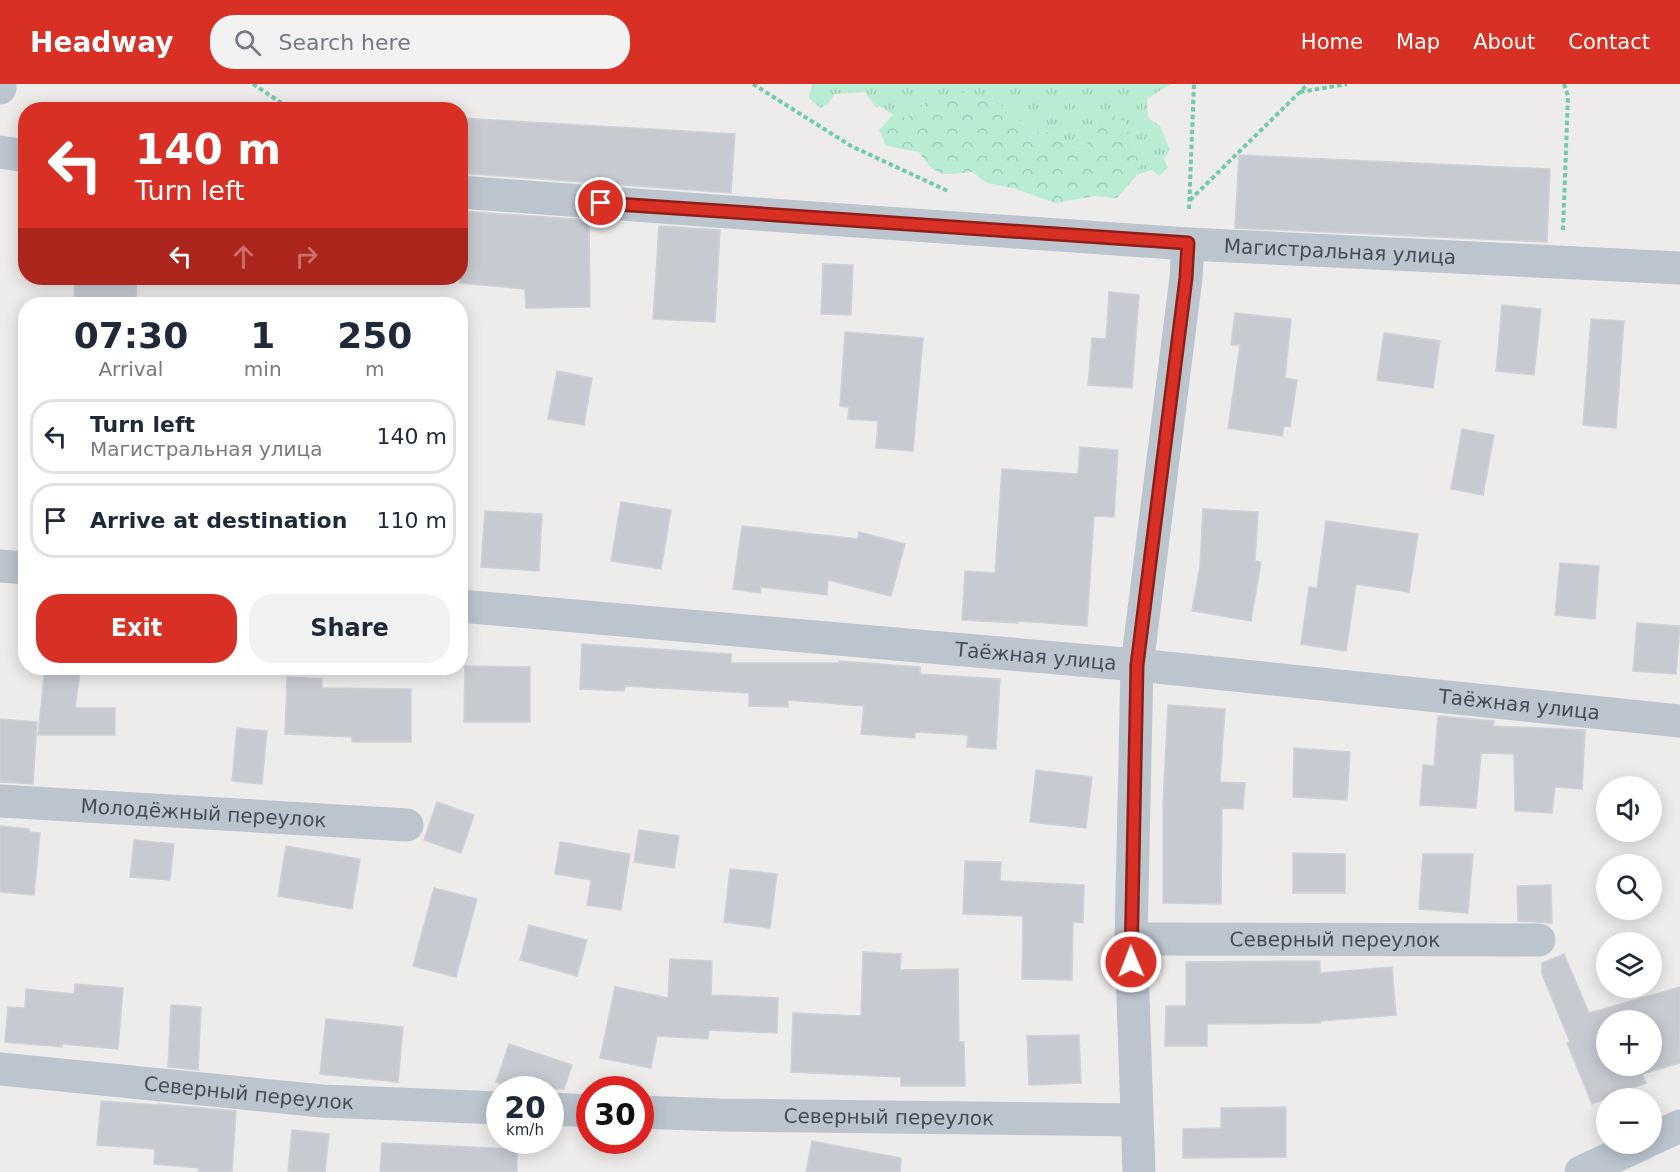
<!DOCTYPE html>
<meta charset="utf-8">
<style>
body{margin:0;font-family:"DejaVu Sans",sans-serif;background:#f2f2f3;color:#1f2937;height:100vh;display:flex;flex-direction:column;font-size:22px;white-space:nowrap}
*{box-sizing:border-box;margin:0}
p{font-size:20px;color:#747a83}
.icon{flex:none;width:33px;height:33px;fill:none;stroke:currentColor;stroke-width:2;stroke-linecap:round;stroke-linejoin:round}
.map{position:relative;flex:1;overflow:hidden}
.drawer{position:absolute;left:18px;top:213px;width:450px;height:378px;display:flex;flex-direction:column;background:#fff;border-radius:24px;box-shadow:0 3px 15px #0003}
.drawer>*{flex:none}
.hud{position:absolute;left:18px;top:18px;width:450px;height:183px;border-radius:24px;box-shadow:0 3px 15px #0003;background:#d93025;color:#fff;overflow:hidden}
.fabs{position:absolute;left:1596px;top:692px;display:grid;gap:12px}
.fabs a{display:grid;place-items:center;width:66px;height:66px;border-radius:50%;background:#fff;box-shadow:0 3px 15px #0003;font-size:30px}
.speed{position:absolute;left:486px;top:992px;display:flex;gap:12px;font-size:30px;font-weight:700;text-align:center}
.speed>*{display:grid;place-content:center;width:78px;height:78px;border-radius:50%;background:#fff;box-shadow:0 3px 15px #0003;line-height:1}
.speed small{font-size:15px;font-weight:400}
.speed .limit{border:9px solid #d22;background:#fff;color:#111}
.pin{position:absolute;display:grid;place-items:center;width:51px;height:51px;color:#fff;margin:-26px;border:3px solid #fff;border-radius:50%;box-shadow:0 2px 6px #0007}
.me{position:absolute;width:66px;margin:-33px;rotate:359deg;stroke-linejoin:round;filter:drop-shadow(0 0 4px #0008)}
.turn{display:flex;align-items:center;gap:21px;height:126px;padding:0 18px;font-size:27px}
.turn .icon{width:78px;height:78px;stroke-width:2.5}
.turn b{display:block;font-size:42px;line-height:51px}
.lanes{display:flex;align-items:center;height:57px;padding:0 18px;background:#0003;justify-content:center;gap:30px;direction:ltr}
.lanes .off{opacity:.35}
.eta{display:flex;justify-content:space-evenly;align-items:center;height:102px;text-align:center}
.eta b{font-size:36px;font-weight:800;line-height:42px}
.primary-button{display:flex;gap:12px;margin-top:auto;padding:12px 18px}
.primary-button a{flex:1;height:69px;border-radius:24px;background:#d93025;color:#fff;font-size:24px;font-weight:800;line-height:69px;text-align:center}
.primary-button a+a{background:#f2f2f3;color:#1f2937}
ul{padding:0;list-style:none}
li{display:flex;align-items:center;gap:18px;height:75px;margin:0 12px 9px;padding:0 6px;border:3px solid #e0e1e3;border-radius:24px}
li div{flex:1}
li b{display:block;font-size:22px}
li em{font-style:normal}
header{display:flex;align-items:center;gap:36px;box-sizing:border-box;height:84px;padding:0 30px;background:#d93025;color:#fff}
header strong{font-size:28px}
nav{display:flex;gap:33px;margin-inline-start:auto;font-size:21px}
.search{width:420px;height:54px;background:#f2f2f3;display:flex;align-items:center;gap:15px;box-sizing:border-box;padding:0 21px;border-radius:24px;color:#747a83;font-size:22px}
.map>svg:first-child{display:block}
.grass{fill:url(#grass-tufts)}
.forest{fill:url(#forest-crowns)}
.building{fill:#c8cad2;stroke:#cfd1d7;stroke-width:1.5;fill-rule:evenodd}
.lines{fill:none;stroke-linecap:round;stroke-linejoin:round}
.path{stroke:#71cba9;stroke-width:4;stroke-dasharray:4.5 3;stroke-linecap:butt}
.minor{stroke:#bcc4ce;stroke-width:33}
.route-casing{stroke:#8d1f18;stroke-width:15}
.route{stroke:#d93025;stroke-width:10}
.labels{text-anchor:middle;stroke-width:6;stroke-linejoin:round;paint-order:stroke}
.street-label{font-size:20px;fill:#444c59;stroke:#fff}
</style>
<header>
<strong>Headway</strong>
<div class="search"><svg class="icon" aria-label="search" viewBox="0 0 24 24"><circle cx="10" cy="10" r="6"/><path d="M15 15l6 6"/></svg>Search here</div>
<nav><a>Home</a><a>Map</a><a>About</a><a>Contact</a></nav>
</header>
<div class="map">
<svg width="1680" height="1088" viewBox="0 0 1680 1088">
<defs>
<pattern id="grass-tufts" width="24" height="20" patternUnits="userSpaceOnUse" patternTransform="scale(1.5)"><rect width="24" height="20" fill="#b8edd3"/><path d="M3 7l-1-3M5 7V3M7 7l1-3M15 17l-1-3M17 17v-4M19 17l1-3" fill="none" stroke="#9fcdb7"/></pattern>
<pattern id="forest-crowns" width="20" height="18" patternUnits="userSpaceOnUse" patternTransform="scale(1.5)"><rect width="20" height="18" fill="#b8edd3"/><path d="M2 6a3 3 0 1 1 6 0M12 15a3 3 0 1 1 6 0" fill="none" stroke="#9fcdb7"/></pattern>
</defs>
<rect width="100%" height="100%" fill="#eeeceb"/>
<!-- grass -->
<polygon class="grass" points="812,0 1171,0 1147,15 1148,34 1160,42 1170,66 1164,75 1168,84 1159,92 1152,86 1137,91 1135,87 1136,66 1123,35 1098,34 1097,50 1079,66 1047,48 1031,49 1008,24 976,14 966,7 905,34 899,29 893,31 880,22 876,24 865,8 835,10 828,20 820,24 809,14"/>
<!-- forest -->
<path class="forest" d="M966 7 976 14 1008 24 1031 49 1047 48 1079 66 1097 50 1098 34 1106 29 1123 35 1136 66 1147 69 1148 75 1135 87 1137 91 1117 114 1095 112 1055 119 1013 104 987 99 972 88C943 91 936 94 919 68L886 62 879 46 893 31 899 29 905 34 916 29 923 20 954 8Z"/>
<!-- building -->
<g class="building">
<polygon points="460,34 735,50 731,109 460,89"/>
<polygon points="1239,71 1550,85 1547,158 1235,144"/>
<polygon points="460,127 589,136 590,223 526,224 525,205 460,199"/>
<polygon points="659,142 720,146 715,238 653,235"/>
<polygon points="823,180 853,181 851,231 821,230"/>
<polygon points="75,194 137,194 136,220 74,220"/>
<polygon points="1109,208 1139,211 1132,304 1088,301 1092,254 1106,255"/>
<polygon points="1502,221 1541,225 1534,291 1496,287"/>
<polygon points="1235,229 1291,235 1285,294 1297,296 1290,343 1284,342 1282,352 1228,344 1240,261 1231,261"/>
<polygon points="1591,235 1624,237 1616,344 1583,341"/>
<polygon points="845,248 923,254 913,367 876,364 878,337 848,335 849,323 840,322"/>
<polygon points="1384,249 1440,257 1433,304 1377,296"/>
<polygon points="557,287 592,294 584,341 548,335"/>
<polygon points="1462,345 1494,351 1483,411 1451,405"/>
<polygon points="1080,363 1118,366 1114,433 1094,432 1087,542 1018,537 1018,539 962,536 965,487 995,489 1002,385 1078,390"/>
<polygon points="621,418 671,426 661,485 611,477"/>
<polygon points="1203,425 1258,428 1255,477 1261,478 1251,537 1192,527 1200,482"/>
<polygon points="485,427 542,430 539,487 481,483"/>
<polygon points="1326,437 1418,450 1409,508 1356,500 1346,567 1301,560 1309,503 1317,504"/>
<polygon points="742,442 858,455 859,448 905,460 891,512 828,496 827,511 761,503 760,509 733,505"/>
<polygon points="1560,479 1599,482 1595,535 1555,531"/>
<polygon points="1637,539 1680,542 1676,590 1633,587"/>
<polygon points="582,560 731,570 731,579 839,579 839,577 920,583 920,590 1000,595 996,665 967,663 968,651 915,648 915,654 861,650 864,622 788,616 788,623 749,622 749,609 625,602 624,607 580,605"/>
<polygon points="465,582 530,583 530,638 464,638"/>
<polygon points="45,584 80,588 75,624 115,624 115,651 38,651"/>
<polygon points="287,593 322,595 322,604 411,605 411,658 352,658 352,653 285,650"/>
<polygon points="1168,621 1225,625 1220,698 1245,699 1243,725 1222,724 1221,820 1163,819 1163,720"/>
<polygon points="1438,632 1494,637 1493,642 1585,646 1582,705 1555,703 1552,729 1515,727 1514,670 1481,669 1476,724 1420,721 1423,681 1434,682"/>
<polygon points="0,635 37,638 33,700 0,698"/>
<polygon points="237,644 267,647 262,700 232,697"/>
<polygon points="1294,664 1350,668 1347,716 1293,713"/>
<polygon points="1036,686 1092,693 1086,744 1030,738"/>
<polygon points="437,718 474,731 461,769 424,756"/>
<polygon points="0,742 29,745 29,748 40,749 34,811 0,808"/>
<polygon points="639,746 679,752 674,784 634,778"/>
<polygon points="134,756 174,760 170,796 130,793"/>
<polygon points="560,758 630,770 621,826 587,821 591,796 555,790"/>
<polygon points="286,762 360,775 352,825 278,812"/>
<polygon points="1293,769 1345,770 1345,809 1293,809"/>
<polygon points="1423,770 1473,770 1468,829 1419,825"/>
<polygon points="965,777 1001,778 1000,797 1084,801 1083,839 1073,838 1072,896 1022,895 1023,832 963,830"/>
<polygon points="730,785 777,790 770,844 724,838"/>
<polygon points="1551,801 1552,839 1518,837 1517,802"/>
<polygon points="434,804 477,815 456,893 413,882"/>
<polygon points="529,841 587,856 577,892 520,876"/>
<polygon points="863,868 901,870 900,886 958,885 959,958 964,958 965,1002 901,1002 901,993 791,988 793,929 861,932"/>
<path d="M1564 870 1589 929 1680 903V979L1642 990 1646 999 1592 1020 1567 959 1570 958 1542 890V879ZM1606 936H1652V981H1606Z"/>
<polygon points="670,875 712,877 711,911 778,914 777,949 709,946 708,955 657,952 651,984 600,974 615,903 668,914"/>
<polygon points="1320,877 1320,889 1392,883 1396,931 1320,937 1320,939 1207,940 1207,962 1165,962 1166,922 1186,922 1186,878"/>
<polygon points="75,900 123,904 118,965 62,960 62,963 5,958 8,923 25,924 26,905 74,910"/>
<polygon points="171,921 201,923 198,986 168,983"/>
<polygon points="326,935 403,943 398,998 320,990"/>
<polygon points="1079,951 1081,999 1029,1001 1027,952"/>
<polygon points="509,960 572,981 564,1005 518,1005 496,998"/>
<polygon points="101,1017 158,1021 158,1020 236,1027 232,1088 198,1088 199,1084 154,1080 155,1065 97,1061"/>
<polygon points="1286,1023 1286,1073 1183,1074 1183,1045 1221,1044 1221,1024"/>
<polygon points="292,1046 329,1050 325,1088 288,1088"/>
<polygon points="812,1057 901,1074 900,1088 806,1088"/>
<polygon points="382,1059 517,1065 517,1088 380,1088"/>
</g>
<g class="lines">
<!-- path -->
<g class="path">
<polyline points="253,0 292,26"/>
<polyline points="753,0 851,62 950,108"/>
<polyline points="1300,8 1347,0"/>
<polyline points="1190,116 1308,0"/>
<polyline points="1189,125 1194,0"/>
<polyline points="1563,146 1568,12 1564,0"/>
</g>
<!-- minor -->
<g class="minor">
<polyline points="0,4 0,0"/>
<polyline points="0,68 26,72"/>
<path id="s1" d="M460 108 742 129 1188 160 1680 184"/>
<polyline points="0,482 26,484"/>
<path id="s2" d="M460 522 1137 581 1680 637"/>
<path id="s3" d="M0 717 407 741"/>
<path id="s4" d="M1131 855 1539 856"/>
<path id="s5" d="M0 985 322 1017 500 1024"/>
<polyline points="550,1025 590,1027"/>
<path id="s6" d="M640 1028 720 1031 1136 1036"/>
<polyline points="1652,1055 1680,1042"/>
<polyline points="1139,1088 1131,855 1137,581 1186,194 1188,160"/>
<polyline points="1581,1088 1644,1059"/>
</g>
</g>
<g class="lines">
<defs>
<polyline id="route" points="601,119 1188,159 1186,194 1137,581 1131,878"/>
</defs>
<!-- route casing -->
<use href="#route" class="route-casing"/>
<!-- route -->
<use href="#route" class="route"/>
</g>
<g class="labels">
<!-- street labels -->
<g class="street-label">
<text dy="7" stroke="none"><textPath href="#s1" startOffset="882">Магистральная улица</textPath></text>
<text dy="7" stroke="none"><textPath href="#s2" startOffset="578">Таёжная улица</textPath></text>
<text dy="7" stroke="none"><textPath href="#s2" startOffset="1064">Таёжная улица</textPath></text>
<text dy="7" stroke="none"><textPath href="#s3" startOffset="204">Молодёжный переулок</textPath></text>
<text dy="7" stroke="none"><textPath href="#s4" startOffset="204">Северный переулок</textPath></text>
<text dy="7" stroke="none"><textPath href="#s5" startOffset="250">Северный переулок</textPath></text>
<text dy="7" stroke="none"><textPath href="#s6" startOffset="249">Северный переулок</textPath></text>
</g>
</g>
</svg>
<div class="fabs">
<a><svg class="icon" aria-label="sound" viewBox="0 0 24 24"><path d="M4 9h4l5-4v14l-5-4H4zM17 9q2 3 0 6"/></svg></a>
<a><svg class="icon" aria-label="search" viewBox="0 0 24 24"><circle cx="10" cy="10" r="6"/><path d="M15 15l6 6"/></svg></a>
<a><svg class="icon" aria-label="layers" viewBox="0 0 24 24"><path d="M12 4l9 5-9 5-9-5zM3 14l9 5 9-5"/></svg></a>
<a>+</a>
<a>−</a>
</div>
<div class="speed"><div>20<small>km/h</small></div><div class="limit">30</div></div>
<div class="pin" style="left:601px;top:119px;background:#d93025"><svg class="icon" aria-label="arrive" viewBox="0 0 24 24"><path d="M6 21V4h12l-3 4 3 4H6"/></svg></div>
<svg class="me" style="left:1131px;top:878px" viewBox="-20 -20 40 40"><circle r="17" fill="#d93025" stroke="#fff" stroke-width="3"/><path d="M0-11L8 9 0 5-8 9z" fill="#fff"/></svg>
<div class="hud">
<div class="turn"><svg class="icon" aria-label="left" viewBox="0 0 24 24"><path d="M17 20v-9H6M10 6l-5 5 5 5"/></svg><div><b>140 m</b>Turn left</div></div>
<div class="lanes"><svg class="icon" aria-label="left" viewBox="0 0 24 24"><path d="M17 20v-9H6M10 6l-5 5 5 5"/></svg><svg class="icon off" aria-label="ahead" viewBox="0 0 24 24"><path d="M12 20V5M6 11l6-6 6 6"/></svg><svg class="icon off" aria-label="right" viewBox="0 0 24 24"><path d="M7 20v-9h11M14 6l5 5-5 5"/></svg></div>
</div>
<section class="drawer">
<div class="eta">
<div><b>07:30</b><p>Arrival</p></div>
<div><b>1</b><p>min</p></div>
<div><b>250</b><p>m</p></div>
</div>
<ul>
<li><svg class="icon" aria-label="left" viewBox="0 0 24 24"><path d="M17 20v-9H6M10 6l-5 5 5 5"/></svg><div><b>Turn left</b><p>Магистральная улица</p></div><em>140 m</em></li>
<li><svg class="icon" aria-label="arrive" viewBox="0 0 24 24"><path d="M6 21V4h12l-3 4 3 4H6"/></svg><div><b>Arrive at destination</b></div><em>110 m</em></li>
</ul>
<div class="primary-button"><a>Exit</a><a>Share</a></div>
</section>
</div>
